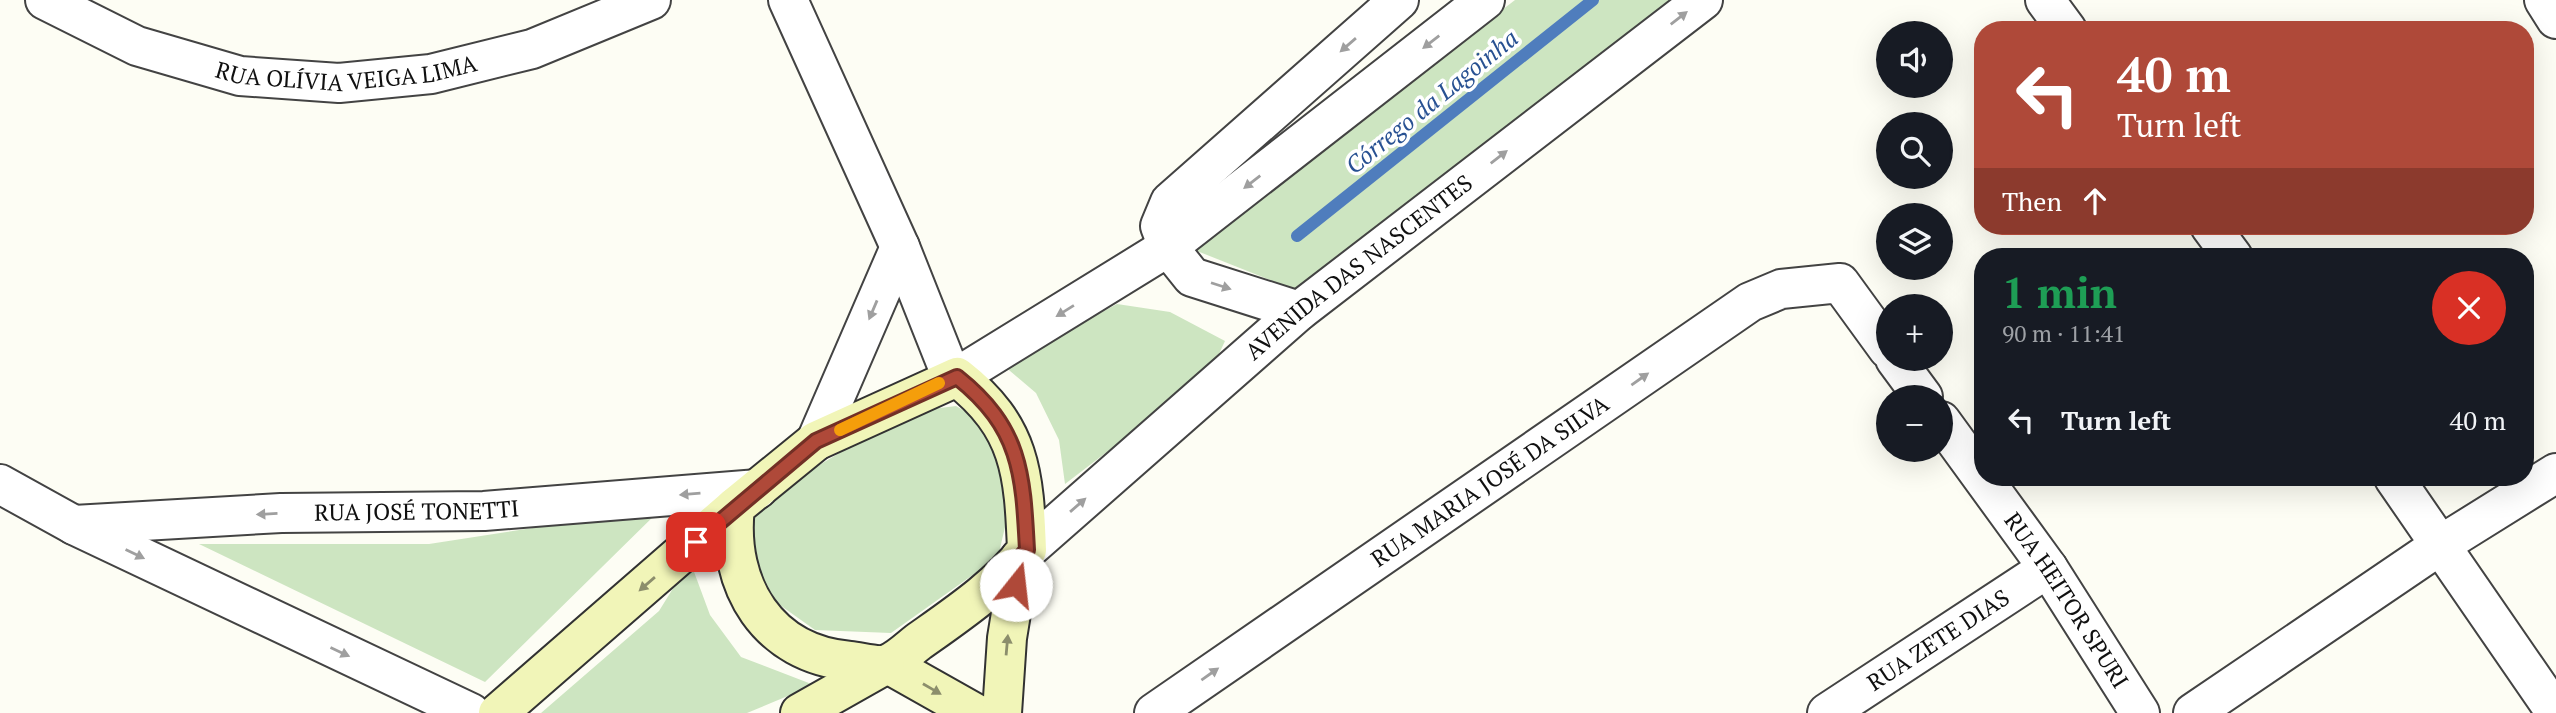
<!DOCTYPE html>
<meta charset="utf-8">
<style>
body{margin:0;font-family:"PT Serif",serif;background:#242831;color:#f1f3f6;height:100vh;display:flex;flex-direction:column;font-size:26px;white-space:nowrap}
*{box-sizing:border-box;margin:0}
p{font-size:23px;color:#9ea1a6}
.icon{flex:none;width:38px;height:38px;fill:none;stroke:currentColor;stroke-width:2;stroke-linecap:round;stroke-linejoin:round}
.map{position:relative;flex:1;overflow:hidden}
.side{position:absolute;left:1974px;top:248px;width:560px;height:238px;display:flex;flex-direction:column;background:#171b24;border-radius:28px;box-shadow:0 7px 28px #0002}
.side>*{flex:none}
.guide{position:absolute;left:1974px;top:21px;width:560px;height:214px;border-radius:28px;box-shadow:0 7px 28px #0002;background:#af4939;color:#fff;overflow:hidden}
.buttons{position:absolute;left:1876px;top:21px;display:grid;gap:14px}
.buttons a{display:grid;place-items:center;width:77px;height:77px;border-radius:50%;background:#171b24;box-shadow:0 7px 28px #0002;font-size:35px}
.pin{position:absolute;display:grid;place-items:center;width:60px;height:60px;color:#fff;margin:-30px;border-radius:14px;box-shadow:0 4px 10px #0006}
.me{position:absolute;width:77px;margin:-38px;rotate:16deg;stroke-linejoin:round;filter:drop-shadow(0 0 5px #0008)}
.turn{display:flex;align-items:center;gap:24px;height:147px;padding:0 28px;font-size:32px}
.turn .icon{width:91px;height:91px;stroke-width:2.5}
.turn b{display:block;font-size:49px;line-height:60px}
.then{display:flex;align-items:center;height:66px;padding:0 28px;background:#0003;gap:14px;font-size:26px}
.round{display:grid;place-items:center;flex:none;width:74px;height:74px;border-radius:37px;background:#242831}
.overview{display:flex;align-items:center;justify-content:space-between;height:119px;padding:0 28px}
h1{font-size:42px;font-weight:800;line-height:52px;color:#1e9e55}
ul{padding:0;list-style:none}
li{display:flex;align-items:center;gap:21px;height:105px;padding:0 28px}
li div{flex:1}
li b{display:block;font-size:26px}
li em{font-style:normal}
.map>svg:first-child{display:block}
.green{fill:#cde5c1}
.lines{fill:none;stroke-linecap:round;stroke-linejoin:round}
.stream{stroke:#4f7dbd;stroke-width:12}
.street-casing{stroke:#434343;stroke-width:42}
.secondary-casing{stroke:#323232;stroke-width:42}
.street{stroke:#fff;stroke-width:38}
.secondary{stroke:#f1f5b8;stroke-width:38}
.oneway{fill:#9f9f9f}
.oneway2{fill:#8c8e6c}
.route-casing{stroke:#722f25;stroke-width:18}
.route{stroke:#af4939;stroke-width:12}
.slow{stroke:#f59e0b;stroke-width:12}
.labels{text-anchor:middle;stroke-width:7;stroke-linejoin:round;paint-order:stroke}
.street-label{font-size:23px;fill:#101010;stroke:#fff}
.water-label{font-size:24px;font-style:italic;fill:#285192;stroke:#fff}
</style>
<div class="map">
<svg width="2556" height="713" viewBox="0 0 2556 713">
<rect width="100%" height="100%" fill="#fdfdf4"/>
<!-- green -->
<g class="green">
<polygon points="1515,0 1678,0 1298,291 1192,249"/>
<polygon points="1117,304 1170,312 1225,341 1210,373 1065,484 1059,440 1036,393 1003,365"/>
<polygon points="956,406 989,425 1013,493 998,557 891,633 815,630 770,598 746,546 754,504 908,412"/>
<polygon points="662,508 485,682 199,544 429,544"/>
<polygon points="690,561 710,615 741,657 814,685 747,713 541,713 659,611"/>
</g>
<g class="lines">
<!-- stream -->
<polyline class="stream" points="1297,236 1593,0"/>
<defs>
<g id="street">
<path id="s1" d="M45 0 137 46 240 76 339 83 431 74 532 49 651 0"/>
<polyline points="788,0 900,247 952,378"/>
<polyline points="2045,0 2067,30"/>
<polyline points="2544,0 2556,19"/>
<polyline points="2210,226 2233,257"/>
<polyline points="1299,311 1192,277 1168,247 1160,226 1170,202 1399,0"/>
<polyline points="1895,359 1923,397"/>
<polyline points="957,377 1168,247 1485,0"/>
<path id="s2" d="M1941 421 2048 568 2140 713"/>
<polyline points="816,441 900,247"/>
<polyline points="2394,478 2556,713"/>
<polyline points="0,484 74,525 471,713"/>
<path id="s3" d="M74 525 281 513 484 511 758 489"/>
<path id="s4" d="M1027 550 1299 311 1703 0"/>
<path id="s5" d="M1154 713 1750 302 1781 289 1840 283 1888 349"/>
<path id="s6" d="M1827 713 2048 568"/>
<polyline points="2193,713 2442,544 2556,473"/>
</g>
<g id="secondary">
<path d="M957 377C1021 427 1024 473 1027 550 998 587 956 615 918 642 909 649 898 660 887 664 878 667 861 662 850 661 768 654 726 586 735 507L816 441Z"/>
<polyline points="888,664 975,713"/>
<polyline points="498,713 735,507"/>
<polyline points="800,713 885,665"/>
<polyline points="1002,713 1007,638 1020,558"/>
</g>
</defs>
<!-- street casing -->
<use href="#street" class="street-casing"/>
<!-- secondary casing -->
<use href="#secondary" class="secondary-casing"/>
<!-- street -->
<use href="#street" class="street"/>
<!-- secondary -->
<use href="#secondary" class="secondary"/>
</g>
<!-- one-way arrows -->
<defs><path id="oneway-solid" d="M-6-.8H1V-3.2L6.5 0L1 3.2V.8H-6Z" transform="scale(1.75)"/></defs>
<g class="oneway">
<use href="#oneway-solid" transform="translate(1679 18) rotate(-38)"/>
<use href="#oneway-solid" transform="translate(1431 42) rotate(142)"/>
<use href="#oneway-solid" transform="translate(1348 45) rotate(139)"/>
<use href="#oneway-solid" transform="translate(1499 157) rotate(-38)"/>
<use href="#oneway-solid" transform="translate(1252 182) rotate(142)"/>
<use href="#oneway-solid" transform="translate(1221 286) rotate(18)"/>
<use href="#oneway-solid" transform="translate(873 310) rotate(113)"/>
<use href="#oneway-solid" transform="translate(1065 311) rotate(148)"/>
<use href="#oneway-solid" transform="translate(1640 379) rotate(-35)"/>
<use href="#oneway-solid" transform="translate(690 494) rotate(175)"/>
<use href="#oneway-solid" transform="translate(1078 505) rotate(-41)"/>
<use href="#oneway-solid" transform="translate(267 514) rotate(177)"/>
<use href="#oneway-solid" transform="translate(135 554) rotate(26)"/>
<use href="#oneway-solid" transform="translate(340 652) rotate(25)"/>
<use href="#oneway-solid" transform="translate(1210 674) rotate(-35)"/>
</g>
<g class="oneway2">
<use href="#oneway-solid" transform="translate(647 584) rotate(139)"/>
<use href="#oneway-solid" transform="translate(1007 645) rotate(-85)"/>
<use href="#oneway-solid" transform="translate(932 689) rotate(30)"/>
</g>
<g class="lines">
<defs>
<path id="route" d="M696 542 816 441 957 377C1021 428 1023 473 1027 550L1020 558 1016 585"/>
</defs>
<!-- route casing -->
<use href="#route" class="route-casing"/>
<!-- route -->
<use href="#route" class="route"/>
<!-- slow -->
<polyline class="slow" points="840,430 939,383"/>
</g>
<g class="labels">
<!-- street labels -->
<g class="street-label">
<text dy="8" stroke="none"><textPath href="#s1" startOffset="317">RUA OLÍVIA VEIGA LIMA</textPath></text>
<text dy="8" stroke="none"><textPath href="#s4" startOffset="436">AVENIDA DAS NASCENTES</textPath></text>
<text dy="8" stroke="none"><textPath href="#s5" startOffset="408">RUA MARIA JOSÉ DA SILVA</textPath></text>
<text dy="8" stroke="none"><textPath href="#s3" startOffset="343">RUA JOSÉ TONETTI</textPath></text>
<text dy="8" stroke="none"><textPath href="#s2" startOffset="219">RUA HEITOR SPURI</textPath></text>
<text dy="8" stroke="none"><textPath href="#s6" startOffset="133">RUA ZETE DIAS</textPath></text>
</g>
<!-- water labels -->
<g class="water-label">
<text transform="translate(1432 102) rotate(-39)" y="8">Córrego da Lagoinha</text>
</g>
</g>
</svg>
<div class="buttons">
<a><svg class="icon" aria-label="sound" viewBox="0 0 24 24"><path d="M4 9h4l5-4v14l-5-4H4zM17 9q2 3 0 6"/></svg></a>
<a><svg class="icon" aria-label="search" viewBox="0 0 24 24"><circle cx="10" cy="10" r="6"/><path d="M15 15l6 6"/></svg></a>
<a><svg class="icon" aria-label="layers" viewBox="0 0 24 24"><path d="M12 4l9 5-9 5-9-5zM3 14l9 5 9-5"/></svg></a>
<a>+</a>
<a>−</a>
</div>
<div class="pin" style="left:696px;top:542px;background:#d93025"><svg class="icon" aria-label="arrive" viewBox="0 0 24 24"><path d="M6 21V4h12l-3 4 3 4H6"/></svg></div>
<svg class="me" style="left:1016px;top:585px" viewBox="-20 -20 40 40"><circle r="19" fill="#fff"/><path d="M0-13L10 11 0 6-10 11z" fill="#af4939"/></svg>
<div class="guide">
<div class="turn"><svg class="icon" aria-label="left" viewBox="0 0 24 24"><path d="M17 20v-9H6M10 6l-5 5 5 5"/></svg><div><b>40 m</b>Turn left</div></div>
<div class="then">Then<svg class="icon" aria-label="ahead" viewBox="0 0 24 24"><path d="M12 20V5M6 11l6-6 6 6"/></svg></div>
</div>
<section class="side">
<div class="overview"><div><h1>1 min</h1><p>90 m · 11:41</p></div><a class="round" style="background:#d93025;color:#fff"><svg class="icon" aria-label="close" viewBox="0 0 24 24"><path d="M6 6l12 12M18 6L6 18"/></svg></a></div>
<ul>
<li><svg class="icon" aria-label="left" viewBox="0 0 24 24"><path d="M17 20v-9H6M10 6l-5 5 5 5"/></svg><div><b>Turn left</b></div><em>40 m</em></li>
</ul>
</section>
</div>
